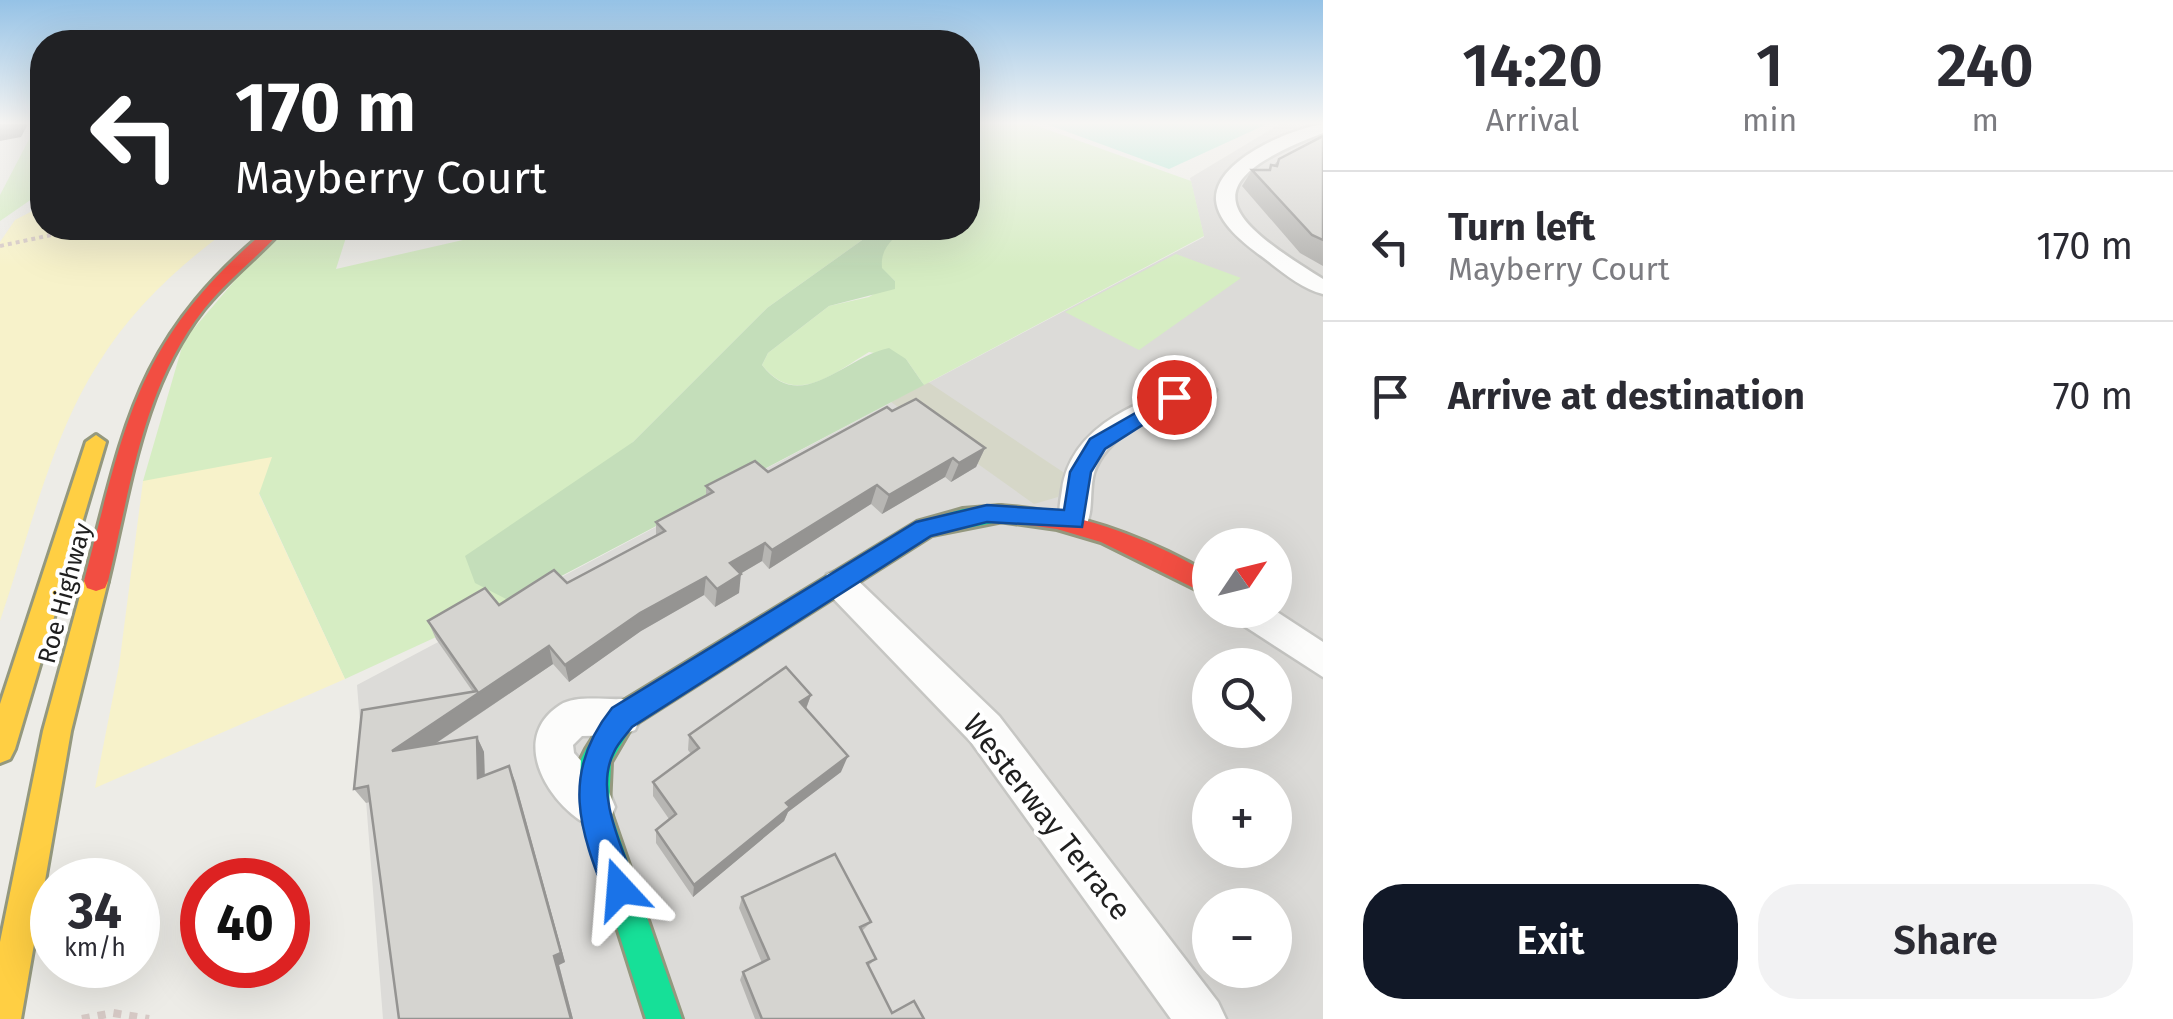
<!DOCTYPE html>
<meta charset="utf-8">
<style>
body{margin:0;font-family:"Fira Sans",sans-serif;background:#f2f2f3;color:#2b2b33;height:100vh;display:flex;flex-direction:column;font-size:38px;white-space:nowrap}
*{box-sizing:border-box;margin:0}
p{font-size:32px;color:#7c7c81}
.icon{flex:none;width:55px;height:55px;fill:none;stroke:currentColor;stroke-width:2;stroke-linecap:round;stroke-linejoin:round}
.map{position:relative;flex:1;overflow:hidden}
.sheet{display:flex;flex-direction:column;background:#fff;width:850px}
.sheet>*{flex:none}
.guide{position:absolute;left:30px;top:30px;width:950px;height:210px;border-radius:40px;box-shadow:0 10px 40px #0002;background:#202124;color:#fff;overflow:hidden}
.needle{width:65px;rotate:55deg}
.controls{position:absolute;left:1192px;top:528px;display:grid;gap:20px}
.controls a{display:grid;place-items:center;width:100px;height:100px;border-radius:50%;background:#fff;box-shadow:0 10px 40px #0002;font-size:50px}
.speed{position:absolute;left:30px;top:858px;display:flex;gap:20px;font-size:50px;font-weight:700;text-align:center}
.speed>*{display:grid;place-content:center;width:130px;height:130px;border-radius:50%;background:#fff;box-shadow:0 10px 40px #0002;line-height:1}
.speed small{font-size:25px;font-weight:400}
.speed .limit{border:15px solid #d22;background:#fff;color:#111}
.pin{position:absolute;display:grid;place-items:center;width:85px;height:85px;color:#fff;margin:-42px;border:5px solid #fff;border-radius:50%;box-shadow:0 2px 10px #0007}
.me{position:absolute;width:110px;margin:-55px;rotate:341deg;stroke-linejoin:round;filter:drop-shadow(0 0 8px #0008)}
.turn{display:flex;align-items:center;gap:35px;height:210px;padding:0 40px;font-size:45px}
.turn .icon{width:130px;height:130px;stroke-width:2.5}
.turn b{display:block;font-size:70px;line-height:85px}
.eta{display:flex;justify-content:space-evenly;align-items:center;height:170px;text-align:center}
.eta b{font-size:60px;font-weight:600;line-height:70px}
.cta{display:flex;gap:20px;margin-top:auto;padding:20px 40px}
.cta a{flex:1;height:115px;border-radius:40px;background:#111827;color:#fff;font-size:40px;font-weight:600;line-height:115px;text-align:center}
.cta a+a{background:#f2f2f3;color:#2b2b33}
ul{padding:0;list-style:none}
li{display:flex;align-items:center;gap:30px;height:150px;padding:0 40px;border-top:2px solid #e1e1e2}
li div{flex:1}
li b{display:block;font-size:38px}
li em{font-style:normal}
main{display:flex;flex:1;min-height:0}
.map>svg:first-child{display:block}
.residential{fill:#dcdbd8;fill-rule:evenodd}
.construction{fill:#d6d7c8}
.grass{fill:#d6edc3}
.forest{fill:#c4deba}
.sand{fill:#f7f2ca}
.pitch{fill:#afe8d4}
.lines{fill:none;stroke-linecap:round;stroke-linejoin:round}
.street-casing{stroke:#c6c6c3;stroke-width:5}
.fast-casing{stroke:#94987e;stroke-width:6}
.slow-casing{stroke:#94987e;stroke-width:6}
.jam-casing{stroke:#94987e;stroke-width:6}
.path-far2{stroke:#d7cac6;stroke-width:2.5;stroke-dasharray:2.5 2.5;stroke-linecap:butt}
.path-far1{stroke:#d7cac6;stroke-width:4;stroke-dasharray:4 4;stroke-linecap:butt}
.path{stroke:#d7cac6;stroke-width:8;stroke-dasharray:8 8;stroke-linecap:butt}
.street{fill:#fcfcfb;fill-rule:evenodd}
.fast{fill:#16e098;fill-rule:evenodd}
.slow{fill:#ffcf43;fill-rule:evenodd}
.jam{fill:#f24e42;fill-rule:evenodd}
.wall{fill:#b7b6b3}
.shaded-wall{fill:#959492}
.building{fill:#d5d4d0;stroke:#959492;stroke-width:2.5}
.route{fill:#1a73e8;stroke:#114b97;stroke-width:2.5}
.labels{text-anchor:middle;stroke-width:8;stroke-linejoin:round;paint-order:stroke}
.street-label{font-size:25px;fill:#1f1f1f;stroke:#fff}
.near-street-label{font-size:30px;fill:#1f1f1f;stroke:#fff}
</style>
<main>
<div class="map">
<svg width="1323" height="1019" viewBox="0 0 1323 1019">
<rect width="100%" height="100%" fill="#edece7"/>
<!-- residential -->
<path class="residential" d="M1280 124 1323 127V1019H383L357 685 1204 237 1190 178ZM1210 545H1275V610H1210ZM1210 665H1275V730H1210ZM1210 785H1275V850H1210ZM1210 905H1275V970H1210Z"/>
<!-- construction -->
<polygon class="construction" points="928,382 1066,474 1058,497 1034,504 891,402"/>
<!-- grass -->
<g class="grass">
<polygon points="37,124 42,124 42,192 0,221 0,195"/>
<path d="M968 124H1032L1191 181 1204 236 924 385 906 359 869 352C833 374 795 407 762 365L768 353 829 306 869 297 895 281 881 268C879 219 936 228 968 228Z"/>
<polygon points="296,228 349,228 336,269 515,228 879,228 767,308 633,442 512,602 345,679 259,493 143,481 184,340 266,244"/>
<polygon points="1176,254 1241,278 1139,350 1065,312"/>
</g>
<!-- forest -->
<path class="forest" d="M879 228H907C893 238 880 248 882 268L895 281V289L829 306 768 353 762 365C801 416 844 357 889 348L906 359 924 385 512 602 475 583 465 556 633 442 767 308Z"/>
<!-- sand -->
<g class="sand">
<path d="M42 206V228H231C180 264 131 310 98 364 51 437 28 539 0 621V242L15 220Z"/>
<polygon points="272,457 259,494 345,679 95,788 119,666 143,481"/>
</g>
<!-- pitch -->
<polygon class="pitch" points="1046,124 1267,124 1169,169"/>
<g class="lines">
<defs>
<g id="street">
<path d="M1323 124V133C1192 183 1221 216 1323 279V294C1302 289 1281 271 1264 258 1246 245 1218 224 1216 200 1214 160 1291 129 1323 124Z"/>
<path d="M1203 382 1216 390 1212 396C1172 407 1108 429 1094 473 1089 491 1094 511 1085 528L1074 531 1063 528C1057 517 1060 503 1062 490 1071 423 1146 397 1203 382Z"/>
<polygon points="839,570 851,574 999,716 1218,1002 1226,1019 1171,1019 971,742 827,592 823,583 827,574"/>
<polygon points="1230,610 1274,610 1323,642 1323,677 1235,620"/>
<path d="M622 699 635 704 641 717 635 730 622 735 582 736 573 745 574 753 609 792 615 807 609 822 594 828C552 810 506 740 560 705 576 695 604 700 622 699Z"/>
</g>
<polygon id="fast" points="1000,506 1008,508 1011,514 1008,520 932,535 632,726 611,762 609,807 682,1019 646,1019 579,807 581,759 586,749 612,708 917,522 963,509"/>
<g id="slow">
<polygon points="96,435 106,442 15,749 10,759 0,763 0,704 86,442"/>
<polygon points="96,571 105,574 108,581 71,731 21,1019 0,1019 0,942 43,731 84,581 87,574"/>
</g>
<g id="jam">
<path d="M269 228H284C259 256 228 279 204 309 142 388 131 487 108 581L105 588 96 591 87 588 84 581C126 422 135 340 269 228Z"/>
<path d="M1000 506C1076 511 1144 536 1210 574V596L1101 542 1057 529 992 520 989 514 992 508Z"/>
</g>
</defs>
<!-- street casing -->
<use href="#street" class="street-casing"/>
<!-- fast casing -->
<use href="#fast" class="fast-casing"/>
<!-- slow casing -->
<use href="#slow" class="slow-casing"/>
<!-- jam casing -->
<use href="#jam" class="jam-casing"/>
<!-- path-far2 -->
<polyline class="path-far2" points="63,232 84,228"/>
<!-- path-far1 -->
<polyline class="path-far1" points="0,246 75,230"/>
<!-- path -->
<polyline class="path" points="82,1019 113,1013 149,1019"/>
<!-- street -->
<use href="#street" class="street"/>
<!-- fast -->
<use href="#fast" class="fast"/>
<!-- slow -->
<use href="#slow" class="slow"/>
<!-- jam -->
<use href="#jam" class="jam"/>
</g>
<!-- wall -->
<g class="wall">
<polygon points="1323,136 1323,266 1300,253 1242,186 1252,170 1268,170 1271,165 1274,165 1279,159"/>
<polygon points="892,411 985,448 976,467 951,482 945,477 882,514 871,504 769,569 762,561 740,574 739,593 715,607 704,595 641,631 569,682 553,664 435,744 477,737 484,752 485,775 515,781 565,962 559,965 573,1019 399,1019 370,802 366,803 354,789 473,692 436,639 428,621 499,605 567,583 656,536 656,522 706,497 706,486 768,472"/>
<polygon points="811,695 806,709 841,772 788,812 784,821 693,897 656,843 656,830 669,819 653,796 653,782 691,754 688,750 689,735"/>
<polygon points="742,897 871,922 862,931 876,959 868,966 892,1013 924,1019 755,1019 740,980 743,972 762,963 739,908"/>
</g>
<!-- shaded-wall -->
<g class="shaded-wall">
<polygon points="0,124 28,124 21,137 0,141"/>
<polygon points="985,448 976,467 951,482 959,463"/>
<polygon points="953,458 945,477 882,514 889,495"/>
<polygon points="877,485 871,504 769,569 772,550"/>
<polygon points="765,543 762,561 728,581 730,563"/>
<polygon points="741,574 739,593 715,607 717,589"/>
<polygon points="706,577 704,595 641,631 569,682 565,665 640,613"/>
<polygon points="549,646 553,664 402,766 392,751"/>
<polygon points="811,695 805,711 800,702"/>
<polygon points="477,737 484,752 485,792 478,778"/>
<polygon points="848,756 841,772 788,812 784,821 693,897 694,885 786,803"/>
<polygon points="509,766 515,781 565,962 559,965 573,1019 571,1019 554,956"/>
</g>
<!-- building -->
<g class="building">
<polygon points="1323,136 1323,240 1312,235 1252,170 1270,170 1271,165 1277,166 1279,159"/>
<polygon points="916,399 985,448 959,463 953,458 889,495 877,485 772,550 765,543 730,563 741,574 717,589 706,577 640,613 565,665 549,646 392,751 477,737 478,778 509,766 561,953 554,956 571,1019 399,1019 368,786 354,789 362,710 477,691 428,621 485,588 499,605 554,570 567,583 665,531 656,522 713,492 706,486 755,461 768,472 887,407 892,411"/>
<polygon points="786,667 811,695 800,702 848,756 786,803 790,807 694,885 656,830 676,814 653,782 699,748 689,735"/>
<polygon points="835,854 871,922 860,927 876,959 867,963 892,1013 914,1001 924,1019 762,1019 743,972 769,959 742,897"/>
</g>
<!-- sky -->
<linearGradient id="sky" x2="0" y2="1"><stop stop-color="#95c2e6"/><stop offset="0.46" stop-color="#f7f6f4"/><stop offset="1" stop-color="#f7f6f4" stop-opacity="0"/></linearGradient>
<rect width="1323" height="267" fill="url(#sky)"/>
<!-- route -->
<path class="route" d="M1174 391 1180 392V401L1105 449 1091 472 1082 527 987 522 931 536 632 727C626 735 618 743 614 752 593 793 624 851 637 889L632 901 620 906 608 901C579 830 560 773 612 708L916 522 987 505 1064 510 1070 472 1090 439Z"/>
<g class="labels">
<!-- street labels -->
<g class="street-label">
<text transform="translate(64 593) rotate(-75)" y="9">Roe Highway</text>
</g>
<!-- near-street labels -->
<g class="near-street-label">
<text transform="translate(1047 817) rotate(52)" y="10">Westerway Terrace</text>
</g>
</g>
</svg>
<div class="controls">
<a><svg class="needle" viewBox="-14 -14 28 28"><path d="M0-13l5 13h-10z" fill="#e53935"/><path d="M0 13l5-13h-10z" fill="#7c7c81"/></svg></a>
<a><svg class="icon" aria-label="search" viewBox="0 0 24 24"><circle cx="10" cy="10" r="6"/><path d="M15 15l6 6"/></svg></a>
<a>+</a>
<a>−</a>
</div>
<div class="speed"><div>34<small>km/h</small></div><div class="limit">40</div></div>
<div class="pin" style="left:1174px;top:397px;background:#d93025"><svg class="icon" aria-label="arrive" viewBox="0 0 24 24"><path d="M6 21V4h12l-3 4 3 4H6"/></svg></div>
<svg class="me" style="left:620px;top:889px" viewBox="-20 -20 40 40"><path d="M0-17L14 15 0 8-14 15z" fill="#1a73e8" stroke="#fff" stroke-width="4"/></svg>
<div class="guide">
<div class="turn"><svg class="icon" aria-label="left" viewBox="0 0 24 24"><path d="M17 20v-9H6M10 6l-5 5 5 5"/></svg><div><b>170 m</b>Mayberry Court</div></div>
</div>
</div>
<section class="sheet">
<div class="eta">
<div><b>14:20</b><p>Arrival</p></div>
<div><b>1</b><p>min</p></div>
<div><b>240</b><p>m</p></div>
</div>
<ul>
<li><svg class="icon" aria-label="left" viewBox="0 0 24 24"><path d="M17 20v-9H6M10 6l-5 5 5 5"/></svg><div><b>Turn left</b><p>Mayberry Court</p></div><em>170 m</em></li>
<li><svg class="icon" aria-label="arrive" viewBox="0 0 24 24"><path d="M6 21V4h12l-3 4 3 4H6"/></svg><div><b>Arrive at destination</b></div><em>70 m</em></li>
</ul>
<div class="cta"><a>Exit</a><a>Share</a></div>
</section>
</main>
